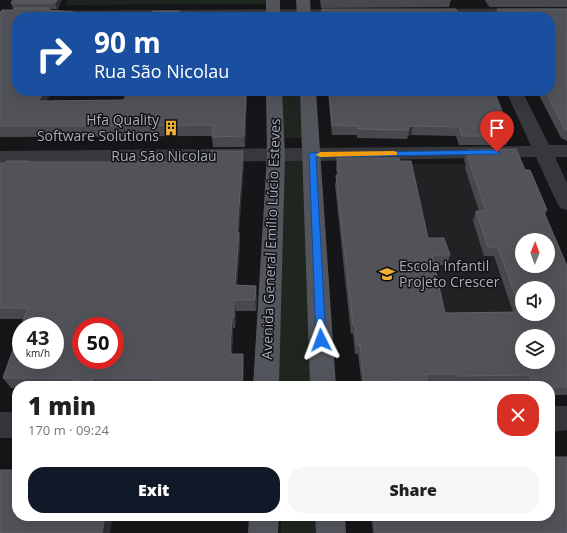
<!DOCTYPE html>
<meta charset="utf-8">
<style>
body{margin:0;font-family:"Open Sans",sans-serif;background:#f6f6f6;color:#222;height:100vh;display:flex;flex-direction:column;font-size:15px;white-space:nowrap}
*{box-sizing:border-box;margin:0}
p{font-size:13px;color:#767676}
.icon{flex:none;width:22px;height:22px;fill:none;stroke:currentColor;stroke-width:2;stroke-linecap:round;stroke-linejoin:round}
.map{position:relative;flex:1;overflow:hidden}
.drawer{position:absolute;left:12px;top:381px;width:543px;height:140px;display:flex;flex-direction:column;background:#fff;border-radius:16px;box-shadow:0 4px 16px #0002}
.drawer>*{flex:none}
.guide{position:absolute;left:12px;top:12px;width:543px;height:84px;border-radius:16px;box-shadow:0 4px 16px #0002;background:#1a4fa0;color:#fff;overflow:hidden}
.needle{width:26px;rotate:1deg}
.tools{position:absolute;left:515px;top:233px;display:grid;gap:8px}
.tools a{display:grid;place-items:center;width:40px;height:40px;border-radius:50%;background:#fff;box-shadow:0 4px 16px #0002;font-size:20px}
.speed{position:absolute;left:12px;top:317px;display:flex;gap:8px;font-size:20px;font-weight:700;text-align:center}
.speed>*{display:grid;place-content:center;width:52px;height:52px;border-radius:50%;background:#fff;box-shadow:0 4px 16px #0002;line-height:1}
.speed small{font-size:10px;font-weight:400}
.speed .limit{border:6px solid #d22;background:#fff;color:#111}
.pin{position:absolute;display:grid;place-items:center;width:34px;height:34px;color:#fff;margin:-41px -17px;border-radius:50% 50% 50% 0;rotate:-45deg;box-shadow:0 0 4px #0007}
.pin .icon{rotate:45deg}
.me{position:absolute;width:44px;margin:-22px;rotate:357deg;stroke-linejoin:round;filter:drop-shadow(0 0 3px #0008)}
.turn{display:flex;align-items:center;gap:14px;height:84px;padding:0 16px;font-size:18px}
.turn .icon{width:52px;height:52px;stroke-width:2.5}
.turn b{display:block;font-size:28px;line-height:34px}
.round{display:grid;place-items:center;flex:none;width:42px;height:42px;border-radius:16px;background:#f6f6f6}
.summary{display:flex;align-items:center;justify-content:space-between;height:68px;padding:0 16px}
h1{font-size:24px;font-weight:800;line-height:30px}
.cta{display:flex;gap:8px;margin-top:auto;padding:8px 16px}
.cta a{flex:1;height:46px;border-radius:16px;background:#111827;color:#fff;font-size:16px;font-weight:800;line-height:46px;text-align:center}
.cta a+a{background:#f6f6f6;color:#222}
.map>svg:first-child{display:block}
.built{fill:#222225;fill-rule:evenodd}
.green{fill:#1e261f}
.lines{fill:none;stroke-linecap:round;stroke-linejoin:round}
.minor{fill:#37383d;fill-rule:evenodd}
.major{fill:#53555c;fill-rule:evenodd}
.wall{fill:#47494d}
.shaded-wall{fill:#2f3033}
.building{fill:#525359;stroke:#5f6168;fill-rule:evenodd}
.route{fill:#1a73e8;stroke:#114b97}
.slow{fill:#f59e0b}
.labels{text-anchor:middle;stroke-width:3;stroke-linejoin:round;paint-order:stroke}
.poi-label{font-size:14px;fill:#a8adb8;stroke:#111113;text-anchor:end}
.street-label{font-size:14px;fill:#a8adb8;stroke:#111113}
</style>
<div class="map">
<svg width="567" height="533" viewBox="0 0 567 533">
<rect width="100%" height="100%" fill="#161618"/>
<!-- built -->
<path class="built" d="M523 163 567 267V319L441 320 434 285 345 286 343 263 429 262 407 164ZM522 240H548V266H522ZM522 288H548V314H522Z"/>
<!-- green -->
<g class="green">
<polygon points="67,0 267,0 267,4 65,5"/>
<polygon points="280,91 301,91 304,138 280,138"/>
<polygon points="278,161 302,161 312,386 279,386"/>
<rect x="281" y="516" width="39" height="17"/>
</g>
<g class="lines">
<!-- minor -->
<g class="minor">
<polygon points="567,8 567,16 426,17 422,16 420,13 422,10 427,9"/>
<polygon points="351,9 356,10 358,13 356,16 17,17 17,19 0,19 0,11"/>
<polygon points="506,91 522,91 549,145 567,145 567,157 555,157 567,183 567,210 560,208 557,203 536,157 312,161 0,163 0,151 531,146"/>
<polygon points="550,406 567,406 567,430 550,432"/>
<rect x="0" y="412" width="17" height="26"/>
</g>
<!-- major -->
<g class="major">
<rect x="266" y="0" width="14" height="17"/>
<polygon points="296,0 310,0 311,17 297,17"/>
<polygon points="266,91 282,91 285,155 279,386 253,386 267,155"/>
<polygon points="300,91 316,91 336,386 310,386"/>
<polygon points="249,516 279,516 278,533 248,533"/>
<polygon points="315,516 345,516 346,533 316,533"/>
</g>
</g>
<!-- wall -->
<g class="wall">
<polygon points="62,0 57,9 50,9 50,10 74,12 75,14 17,91 51,91 47,101 124,100 127,91 247,91 245,147 213,147 212,136 0,137 0,14 13,10 14,9 13,9 11,3"/>
<polygon points="320,0 451,0 449,7 321,8"/>
<polygon points="485,0 567,0 567,7 490,7 487,4"/>
<polygon points="497,9 500,17 495,17"/>
<polygon points="567,9 567,141 561,138 537,91 550,91"/>
<polygon points="328,91 491,91 510,130 509,134 510,136 506,145 459,145 456,136 411,135 408,136 407,139 357,138 357,135 332,135"/>
<polygon points="467,150 525,170 547,210 545,215 567,266 567,395 550,395 550,386 524,386 524,384 454,385 454,383 426,383 424,386 362,386 358,354 355,354 353,334 351,334 335,185 337,175 336,168 337,158 400,161 428,238 450,255 447,265 434,265 445,313 513,312 494,256 484,256 473,221 476,211 479,211 465,168 466,165 464,160"/>
<polygon points="243,151 244,163 239,232 240,244 237,285 257,297 256,311 236,311 235,328 233,328 232,354 244,365 243,386 17,386 17,388 11,388 3,378 24,319 0,319 0,163 30,161 31,162 200,162 210,156"/>
<polygon points="371,516 550,516 567,533 373,533"/>
</g>
<!-- shaded-wall -->
<g class="shaded-wall">
<polygon points="57,0 62,0 57,9 55,3"/>
<polygon points="43,91 51,91 43,111 39,101"/>
<polygon points="246,91 247,91 245,147 244,136"/>
<polygon points="413,126 411,135 408,136 409,130 408,127"/>
<polygon points="243,151 244,163 238,244 237,232"/>
<polygon points="239,232 240,244 236,297 235,285"/>
<polygon points="256,286 257,297 256,311 255,300"/>
<polygon points="234,300 236,311 235,328 234,317"/>
<polygon points="232,317 233,328 231,365 230,354"/>
<polygon points="243,354 244,365 243,386 242,386"/>
<polygon points="94,378 98,386 92,386"/>
<polygon points="105,516 113,516 110,533 102,533"/>
</g>
<!-- building -->
<g class="building">
<polygon points="13,0 57,0 55,3 11,3"/>
<polygon points="15,8 49,8 48,10 74,12 73,14 76,14 75,17 17,17 17,91 43,91 39,101 124,100 127,91 246,91 244,136 212,137 213,125 0,126 0,14 2,10 13,10"/>
<polygon points="322,9 456,9 459,17 322,17"/>
<polygon points="497,9 567,9 567,130 565,129 545,91 550,91 550,17 500,17"/>
<polygon points="153,11 179,11 179,13 200,13 200,15 251,15 251,17 149,17 149,15 153,14"/>
<polygon points="329,91 491,91 493,96 496,96 510,130 507,130 510,136 462,136 459,127 413,126 408,127 409,130 358,129 358,126 332,125"/>
<path d="M516 149 525 170H530L547 210H543L567 266V387H550V386H533L529 375 458 376V374H426L427 380 364 381 360 345H357L355 325H353L338 193 336 175H339L337 158H399L400 161H411L428 238H444L450 255H432L445 313 521 312 498 247H488L476 211H486L468 158H470L467 150ZM522 240H548V266H522ZM522 288H548V314H522ZM522 336H548V362H522Z"/>
<path d="M210 151H243L237 232H239L235 285 256 286 255 300H234V317H232L230 354H243L242 386H153L154 378H94L92 386H71L74 378H3L21 327V360H55V326H21L28 308H0V163H5L6 161H30V162H200L201 156H210ZM81 326H115V360H81Z"/>
<polygon points="550,457 567,457 567,533 376,533 374,516 550,516"/>
<polygon points="0,470 17,470 17,516 105,516 102,533 0,533"/>
</g>
<!-- route -->
<polygon class="route" points="497,150 499,151 499,154 316,157 326,340 324,343 321,344 317,343 316,340 309,153"/>
<!-- slow -->
<polygon class="slow" points="394,151 397,152 397,155 320,157 316,155 320,152"/>
<!-- icons -->
<defs>
<symbol id="building-bare" viewBox="-9 -9 18 18"><path d="M-4-6H4V6H1V3H-1V6H-4ZM-2.5-4.3h1.7v1.8h-1.7ZM.8-4.3h1.7v1.8H.8ZM-2.5-1h1.7V.8h-1.7ZM.8-1h1.7V.8H.8Z" fill="#f2b134" stroke="#111113" stroke-width="2.5" paint-order="stroke"/></symbol>
<symbol id="school-bare" viewBox="-9 -9 18 18"><path d="M0-5L7-2L0 1L-7-2ZM-4 1L0 2.5L4 1V4Q0 6-4 4Z" fill="#f2b134" stroke="#111113" stroke-width="2.5" paint-order="stroke"/></symbol>
</defs>
<g fill-rule="evenodd">
<use href="#building-bare" x="160" y="117" width="22" height="22"/>
<use href="#school-bare" x="376" y="263" width="22" height="22"/>
</g>
<g class="labels">
<!-- poi labels -->
<g class="poi-label">
<text x="159" y="125">Hfa Quality<tspan x="159" dy="16">Software Solutions</tspan></text>
<text x="399" y="271" text-anchor="start">Escola Infantil<tspan x="399" dy="16">Projeto Crescer</tspan></text>
</g>
<!-- street labels -->
<g class="street-label">
<text x="164" y="161">Rua São Nicolau</text>
<text transform="translate(271 239) rotate(-88)" y="5">Avenida General Emílio Lúcio Esteves</text>
</g>
</g>
</svg>
<div class="tools">
<a><svg class="needle" viewBox="-14 -14 28 28"><path d="M0-13l5 13h-10z" fill="#e53935"/><path d="M0 13l5-13h-10z" fill="#767676"/></svg></a>
<a><svg class="icon" aria-label="sound" viewBox="0 0 24 24"><path d="M4 9h4l5-4v14l-5-4H4zM17 9q2 3 0 6"/></svg></a>
<a><svg class="icon" aria-label="layers" viewBox="0 0 24 24"><path d="M12 4l9 5-9 5-9-5zM3 14l9 5 9-5"/></svg></a>
</div>
<div class="speed"><div>43<small>km/h</small></div><div class="limit">50</div></div>
<div class="pin" style="left:497px;top:152px;background:#d93025"><svg class="icon" aria-label="arrive" viewBox="0 0 24 24"><path d="M6 21V4h12l-3 4 3 4H6"/></svg></div>
<svg class="me" style="left:321px;top:340px" viewBox="-20 -20 40 40"><path d="M0-17L14 15 0 8-14 15z" fill="#1a73e8" stroke="#fff" stroke-width="4"/></svg>
<div class="guide">
<div class="turn"><svg class="icon" aria-label="right" viewBox="0 0 24 24"><path d="M7 20v-9h11M14 6l5 5-5 5"/></svg><div><b>90 m</b>Rua São Nicolau</div></div>
</div>
<section class="drawer">
<div class="summary"><div><h1>1 min</h1><p>170 m · 09:24</p></div><a class="round" style="background:#d93025;color:#fff"><svg class="icon" aria-label="close" viewBox="0 0 24 24"><path d="M6 6l12 12M18 6L6 18"/></svg></a></div>
<div class="cta"><a>Exit</a><a>Share</a></div>
</section>
</div>
